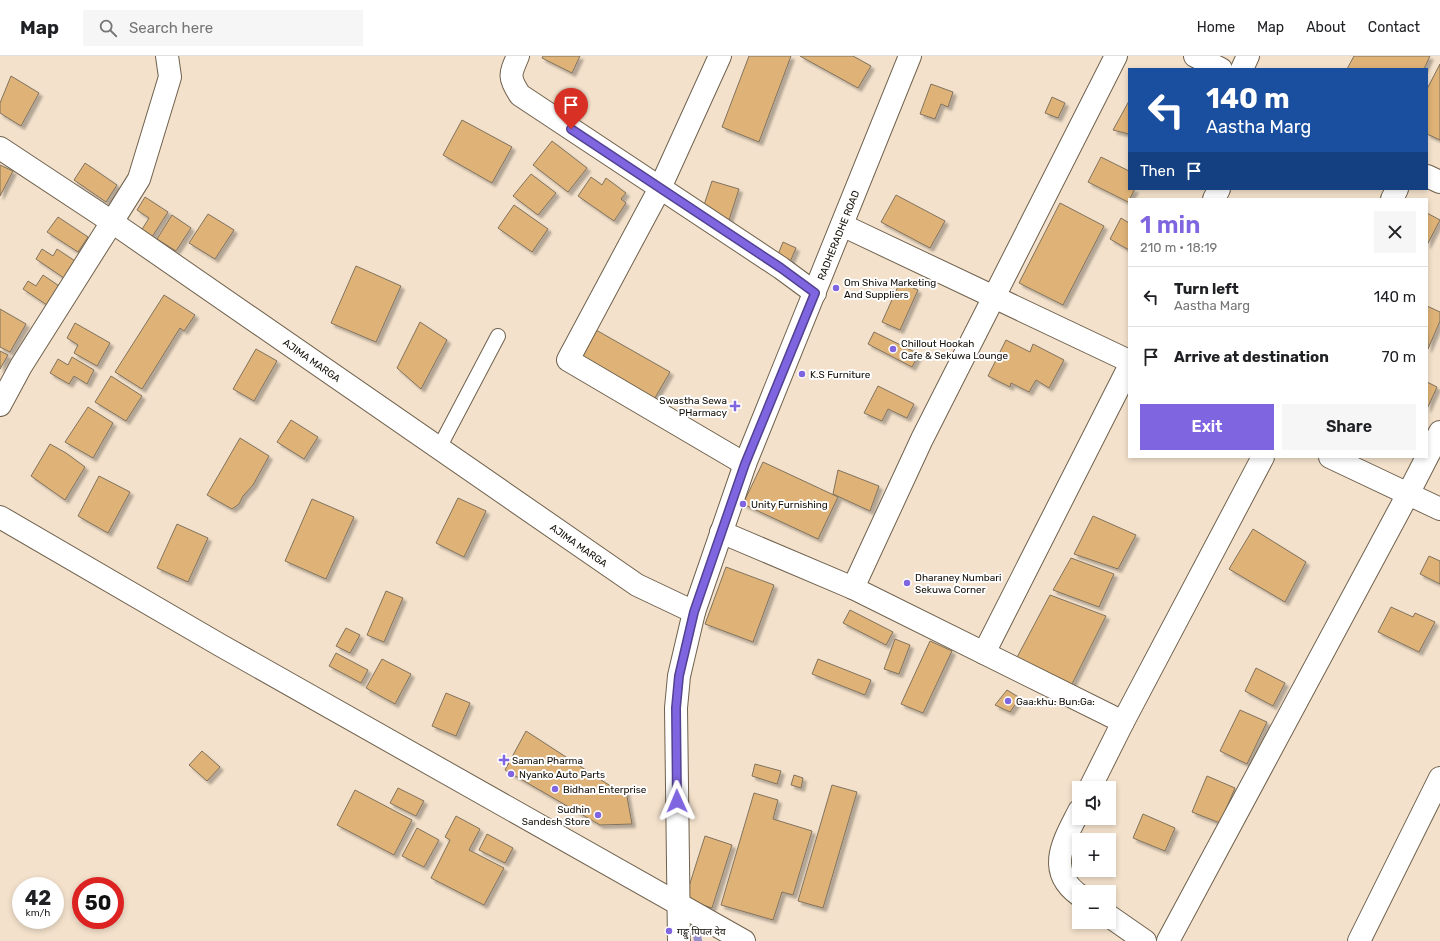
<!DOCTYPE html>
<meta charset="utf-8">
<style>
body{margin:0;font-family:Rubik,"Noto Sans Devanagari",sans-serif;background:#f6f6f6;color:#202124;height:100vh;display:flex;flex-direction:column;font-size:15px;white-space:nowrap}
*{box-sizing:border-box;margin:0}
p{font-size:13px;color:#757577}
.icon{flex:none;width:22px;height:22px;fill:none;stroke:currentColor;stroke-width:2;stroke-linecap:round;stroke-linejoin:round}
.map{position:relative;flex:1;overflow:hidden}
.side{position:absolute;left:1128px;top:142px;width:300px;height:260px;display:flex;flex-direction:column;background:#fff;border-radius:0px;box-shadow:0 2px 6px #0003}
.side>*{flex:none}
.top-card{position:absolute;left:1128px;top:12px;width:300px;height:122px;border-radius:0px;box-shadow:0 2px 6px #0003;background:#1a4fa0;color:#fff;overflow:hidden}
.tools{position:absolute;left:1072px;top:725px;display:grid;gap:8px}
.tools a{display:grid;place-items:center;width:44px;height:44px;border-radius:0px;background:#fff;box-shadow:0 2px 6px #0003;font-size:20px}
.speed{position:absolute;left:12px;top:821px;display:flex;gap:8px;font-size:20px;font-weight:700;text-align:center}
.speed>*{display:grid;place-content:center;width:52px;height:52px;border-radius:50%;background:#fff;box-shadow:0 2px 6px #0003;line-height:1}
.speed small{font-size:10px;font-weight:400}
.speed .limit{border:6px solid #d22;background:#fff;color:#111}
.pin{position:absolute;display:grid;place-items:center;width:34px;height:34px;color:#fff;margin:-41px -17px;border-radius:50% 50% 50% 0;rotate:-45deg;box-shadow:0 0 4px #0007}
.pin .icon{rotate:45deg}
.me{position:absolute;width:44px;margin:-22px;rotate:359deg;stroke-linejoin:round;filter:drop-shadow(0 0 3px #0008)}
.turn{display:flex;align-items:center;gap:14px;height:84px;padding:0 12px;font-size:18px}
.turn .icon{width:52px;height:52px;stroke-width:2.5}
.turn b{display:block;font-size:28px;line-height:34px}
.then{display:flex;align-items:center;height:38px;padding:0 12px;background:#0003;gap:8px;font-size:15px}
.round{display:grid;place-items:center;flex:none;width:42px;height:42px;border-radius:0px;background:#f6f6f6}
.headline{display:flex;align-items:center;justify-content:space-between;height:68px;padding:0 12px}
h1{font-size:24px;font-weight:600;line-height:30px;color:#8065e0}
.button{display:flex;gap:8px;margin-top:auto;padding:8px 12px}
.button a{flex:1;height:46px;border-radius:0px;background:#8065e0;color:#fff;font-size:16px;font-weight:600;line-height:46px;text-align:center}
.button a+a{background:#f6f6f6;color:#202124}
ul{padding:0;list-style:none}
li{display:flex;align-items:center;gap:12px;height:60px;padding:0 12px;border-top:1px solid #e0e0e0}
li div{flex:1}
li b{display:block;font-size:15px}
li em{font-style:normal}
header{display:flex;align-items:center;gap:24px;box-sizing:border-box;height:56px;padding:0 20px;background:#fff;border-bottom:1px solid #e0e0e0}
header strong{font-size:19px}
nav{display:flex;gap:22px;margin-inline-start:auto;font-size:14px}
.search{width:280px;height:36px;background:#f6f6f6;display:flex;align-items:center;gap:10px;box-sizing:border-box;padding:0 14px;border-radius:0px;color:#757577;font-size:15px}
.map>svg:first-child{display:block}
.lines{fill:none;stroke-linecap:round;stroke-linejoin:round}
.stream{stroke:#978ecd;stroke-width:8}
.building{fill:#dfb377;stroke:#81725d;filter:url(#shadow)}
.lane-casing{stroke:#6f614d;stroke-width:16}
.street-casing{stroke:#6f614d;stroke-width:24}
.secondary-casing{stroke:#6f614d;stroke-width:24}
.primary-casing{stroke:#6f614d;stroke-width:24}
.lane{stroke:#fff;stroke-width:14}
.street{stroke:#fff;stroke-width:22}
.secondary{stroke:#fff;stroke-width:22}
.primary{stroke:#fff;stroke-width:22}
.route-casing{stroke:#534292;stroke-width:10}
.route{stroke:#8065e0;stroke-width:7}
.poi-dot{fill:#8065e0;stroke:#fff;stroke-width:1.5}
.labels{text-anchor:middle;stroke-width:4;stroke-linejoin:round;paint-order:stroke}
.street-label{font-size:10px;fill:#130e06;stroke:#fff}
.poi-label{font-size:10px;fill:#130e06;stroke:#fff;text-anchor:start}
</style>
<header>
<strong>Map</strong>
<div class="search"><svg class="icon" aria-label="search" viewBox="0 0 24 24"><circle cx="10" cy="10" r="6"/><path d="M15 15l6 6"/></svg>Search here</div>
<nav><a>Home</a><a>Map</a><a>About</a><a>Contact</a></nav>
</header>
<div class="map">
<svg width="1440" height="885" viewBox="0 0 1440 885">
<defs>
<filter id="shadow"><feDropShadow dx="3.5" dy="3.5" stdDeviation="1" flood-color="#0004"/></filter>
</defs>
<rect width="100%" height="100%" fill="#f3e1cb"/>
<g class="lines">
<!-- stream -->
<polyline class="stream" points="695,868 698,885"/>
</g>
<!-- building -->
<g class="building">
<polygon points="543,0 580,0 572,17 542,2"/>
<polygon points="749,0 791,0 759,86 722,71"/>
<polygon points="800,0 853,0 871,10 858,32"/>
<polygon points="1354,0 1430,0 1424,13 1347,13"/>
<polygon points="1440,8 1440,84 1427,78 1427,33"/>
<polygon points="11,20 39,37 21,70 0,57 0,47"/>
<polygon points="931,28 953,36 948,51 941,48 935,63 920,58"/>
<polygon points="1052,41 1065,47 1058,62 1045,57"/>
<polygon points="1129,45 1129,78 1113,74"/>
<polygon points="462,64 512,91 492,127 443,99"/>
<polygon points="552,85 587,112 568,136 533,109"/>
<polygon points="1101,101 1129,115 1129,133 1135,133 1128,146 1088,126"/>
<polygon points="85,107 117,129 106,146 74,124"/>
<polygon points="0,109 13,115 0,140"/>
<polygon points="531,118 556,137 538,159 513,140"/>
<polygon points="591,121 602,129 606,122 626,137 621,143 626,147 614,165 578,140"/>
<polygon points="712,125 739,133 729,164 702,155"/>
<polygon points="896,139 945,165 930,192 881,166"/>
<polygon points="145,141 168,156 152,181 141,175 149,162 137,154"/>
<polygon points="1060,147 1104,170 1063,249 1019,227"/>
<polygon points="514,149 548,173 532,196 498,172"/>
<polygon points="1427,157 1440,164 1427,189"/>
<polygon points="208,158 234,174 215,203 189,187"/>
<polygon points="172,159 191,172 176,195 157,183"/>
<polygon points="58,161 88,181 78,196 47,176"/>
<polygon points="1121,162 1129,167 1129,194 1110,183"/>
<polygon points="783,186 796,192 790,206 777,201"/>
<polygon points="42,193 53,200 57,193 75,205 64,222 36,203"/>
<polygon points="356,210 401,230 376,286 331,267"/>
<polygon points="43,219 59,230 47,249 23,233 28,225 36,230"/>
<polygon points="900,226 918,234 900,274 882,266"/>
<polygon points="164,239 195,259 184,275 180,272 142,333 115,316"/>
<polygon points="1427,250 1440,256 1440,265 1428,293"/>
<polygon points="0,253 26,268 10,296 0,291"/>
<polygon points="420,266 447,284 421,333 397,312"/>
<polygon points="75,267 110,287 97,310 74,297 78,289 67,282"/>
<polygon points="596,274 670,316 652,347 579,305"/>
<polygon points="874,276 919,298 912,311 868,288"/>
<polygon points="1006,284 1030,296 1033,288 1064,304 1049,332 1036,324 1029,336 1011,327 1010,331 988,320"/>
<polygon points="256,293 277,305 254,345 233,333"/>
<polygon points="0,295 8,299 0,313"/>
<polygon points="72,301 94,314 87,328 74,320 69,328 50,317 58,303 68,309"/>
<polygon points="111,320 142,340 126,365 95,346"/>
<polygon points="1427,326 1437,331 1427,353"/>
<polygon points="878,330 914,348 907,362 888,353 882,365 864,357"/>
<polygon points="88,351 113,367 93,402 65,386"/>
<polygon points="291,364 318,381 304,403 277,386"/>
<polygon points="240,382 269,400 253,429 243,440 239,448 232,453 207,439"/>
<polygon points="50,388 66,397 85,411 65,444 31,420"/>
<polygon points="763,406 838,441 818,483 743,448"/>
<polygon points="838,414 879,430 870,455 833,438"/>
<polygon points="99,420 130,436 108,477 78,460"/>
<polygon points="458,442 486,455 464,501 436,487"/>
<polygon points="312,443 354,461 326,523 285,505"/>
<polygon points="1093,460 1136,479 1118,513 1074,498"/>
<polygon points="177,468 208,482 188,526 157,512"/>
<polygon points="1253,473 1306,506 1285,546 1229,513"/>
<polygon points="1429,500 1440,505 1440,528 1420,518"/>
<polygon points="1071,502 1114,518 1099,551 1053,534"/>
<polygon points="726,511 774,529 753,586 705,568"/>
<polygon points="386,535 403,542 384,586 367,579"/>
<polygon points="1050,539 1106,560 1071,630 1014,607"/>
<polygon points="1391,551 1413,561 1415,557 1435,566 1419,596 1378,576"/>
<polygon points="850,554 893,576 886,589 843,567"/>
<polygon points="346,572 360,579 350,597 336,590"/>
<polygon points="895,583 910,589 899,618 884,613"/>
<polygon points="930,585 952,595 923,657 901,648"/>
<polygon points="336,597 368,614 361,627 329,610"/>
<polygon points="382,603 411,618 395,648 366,632"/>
<polygon points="818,603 871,624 865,639 812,618"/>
<polygon points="1256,612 1285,627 1273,650 1245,635"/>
<polygon points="1007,634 1020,642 1010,656 995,649"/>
<polygon points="446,637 470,647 456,680 432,670"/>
<polygon points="1240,654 1267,666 1247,708 1220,695"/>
<polygon points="526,675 612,731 626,735 632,768 600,769 505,714"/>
<polygon points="202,695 220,711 207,725 189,709"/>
<polygon points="755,708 781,715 777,728 752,720"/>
<polygon points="794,719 803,722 801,732 791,729"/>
<polygon points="1207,720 1235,732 1220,767 1192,756"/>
<polygon points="832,729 857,736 823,852 798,845"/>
<polygon points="398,732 424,745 416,760 390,747"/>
<polygon points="355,734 412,764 394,799 337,769"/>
<polygon points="754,737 778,744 773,763 812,775 793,839 782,836 773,864 721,849"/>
<polygon points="1143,758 1175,772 1165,795 1133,782"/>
<polygon points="456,760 480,773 469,794 504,812 484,849 431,822 450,784 445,781"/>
<polygon points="417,772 439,784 424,811 402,800"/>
<polygon points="487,778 513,792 505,807 479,794"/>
<polygon points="705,780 732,789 712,852 685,843"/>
</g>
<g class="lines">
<defs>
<polyline id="lane" points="439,392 498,280"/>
<g id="street">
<path d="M518 0C510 18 508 21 520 39L781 212 815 237"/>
<polyline points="720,0 660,132 568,304 745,408"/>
<polyline points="1195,0 1221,13"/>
<polyline points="1242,13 1248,0"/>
<polyline points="0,92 112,166 139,123 170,21 167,0"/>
<polyline points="1427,120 1440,126"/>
<polyline points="1214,143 1219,133"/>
<polyline points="1392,143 1397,133"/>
<polyline points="842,169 1129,305"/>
<polyline points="1330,401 1440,453"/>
<polyline points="721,476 853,532 1123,666"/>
<polyline points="853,532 922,383 1116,0"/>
<polyline points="984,597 1129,311"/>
<polyline points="1090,732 1123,666 1263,401"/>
<path d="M1079 755C1064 785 1045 814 1079 839"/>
<polyline points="1109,860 1145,885"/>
<polyline points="1168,885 1408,438 1440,376"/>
<polyline points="1359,885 1440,722"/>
</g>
<g id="secondary">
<polyline points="0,349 21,310 112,166 637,529 694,556"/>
<polyline points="679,885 676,652 679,620 694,556 745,408 910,0"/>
</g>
<polyline id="primary" points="0,461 220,589 744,885"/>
</defs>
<!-- lane casing -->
<use href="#lane" class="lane-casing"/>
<!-- street casing -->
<use href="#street" class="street-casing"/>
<!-- secondary casing -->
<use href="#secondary" class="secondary-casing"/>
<!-- primary casing -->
<use href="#primary" class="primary-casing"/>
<!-- lane -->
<use href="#lane" class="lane"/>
<!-- street -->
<use href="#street" class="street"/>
<!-- secondary -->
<use href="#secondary" class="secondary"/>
<!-- primary -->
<use href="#primary" class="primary"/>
</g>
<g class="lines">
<defs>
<polyline id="route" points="571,73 781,212 815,237 745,408 694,556 679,620 676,652 677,745"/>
</defs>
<!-- route casing -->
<use href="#route" class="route-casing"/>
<!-- route -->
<use href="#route" class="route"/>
</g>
<!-- markers -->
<g class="poi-dot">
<circle cx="836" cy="232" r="4"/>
<circle cx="893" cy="293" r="4"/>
<circle cx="802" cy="318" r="4"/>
<path d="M733 344h4v4h4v4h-4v4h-4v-4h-4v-4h4z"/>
<circle cx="743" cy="448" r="4"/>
<circle cx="907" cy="527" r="4"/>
<circle cx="1008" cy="645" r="4"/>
<path d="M502 698h4v4h4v4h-4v4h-4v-4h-4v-4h4z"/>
<circle cx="511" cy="718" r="4"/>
<circle cx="555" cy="733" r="4"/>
<circle cx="598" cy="759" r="4"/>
<circle cx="669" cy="875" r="4"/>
</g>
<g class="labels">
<!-- street labels -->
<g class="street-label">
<text transform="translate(838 179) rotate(-68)" y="4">RADHERADHE ROAD</text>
<text transform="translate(312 304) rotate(35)" y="4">AJIMA MARGA</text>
<text transform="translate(579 489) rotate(35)" y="4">AJIMA MARGA</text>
</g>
<!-- poi labels -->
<g class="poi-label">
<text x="844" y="230">Om Shiva Marketing<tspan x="844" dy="12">And Suppliers</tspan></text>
<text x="901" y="291">Chillout Hookah<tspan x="901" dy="12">Cafe &amp; Sekuwa Lounge</tspan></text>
<text x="810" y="322">K.S Furniture</text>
<text x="727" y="348" text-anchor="end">Swastha Sewa<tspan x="727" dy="12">PHarmacy</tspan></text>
<text x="751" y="452">Unity Furnishing</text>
<text x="915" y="525">Dharaney Numbari<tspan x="915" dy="12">Sekuwa Corner</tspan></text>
<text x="1016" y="649">Gaa:khu: Bun:Ga:</text>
<text x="512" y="708">Saman Pharma</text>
<text x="519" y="722">Nyanko Auto Parts</text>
<text x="563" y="737">Bidhan Enterprise</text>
<text x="590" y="757" text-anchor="end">Sudhin<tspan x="590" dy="12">Sandesh Store</tspan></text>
<text x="677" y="879">गङ्खु पिपल देव</text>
</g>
</g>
</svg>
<div class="tools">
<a><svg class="icon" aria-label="sound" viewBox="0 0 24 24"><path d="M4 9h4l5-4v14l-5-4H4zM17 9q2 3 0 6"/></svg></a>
<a>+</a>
<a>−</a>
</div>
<div class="speed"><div>42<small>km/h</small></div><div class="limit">50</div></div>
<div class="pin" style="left:571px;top:73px;background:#d93025"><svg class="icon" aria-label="arrive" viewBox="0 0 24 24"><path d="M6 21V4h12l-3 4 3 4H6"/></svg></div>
<svg class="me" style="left:677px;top:745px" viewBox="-20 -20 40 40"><path d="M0-17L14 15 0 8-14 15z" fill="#8065e0" stroke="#fff" stroke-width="4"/></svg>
<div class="top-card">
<div class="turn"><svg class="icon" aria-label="left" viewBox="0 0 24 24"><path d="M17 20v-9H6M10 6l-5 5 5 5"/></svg><div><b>140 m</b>Aastha Marg</div></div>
<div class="then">Then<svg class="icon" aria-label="arrive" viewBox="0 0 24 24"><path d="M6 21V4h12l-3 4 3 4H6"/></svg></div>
</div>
<section class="side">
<div class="headline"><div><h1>1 min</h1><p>210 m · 18:19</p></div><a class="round"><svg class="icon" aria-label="close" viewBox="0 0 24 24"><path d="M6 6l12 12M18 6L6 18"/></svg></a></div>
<ul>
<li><svg class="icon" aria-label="left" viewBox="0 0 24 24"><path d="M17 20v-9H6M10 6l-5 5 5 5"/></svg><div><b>Turn left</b><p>Aastha Marg</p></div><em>140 m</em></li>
<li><svg class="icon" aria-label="arrive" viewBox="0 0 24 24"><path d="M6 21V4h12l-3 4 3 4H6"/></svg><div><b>Arrive at destination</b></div><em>70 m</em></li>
</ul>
<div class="button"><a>Exit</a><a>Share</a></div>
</section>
</div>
